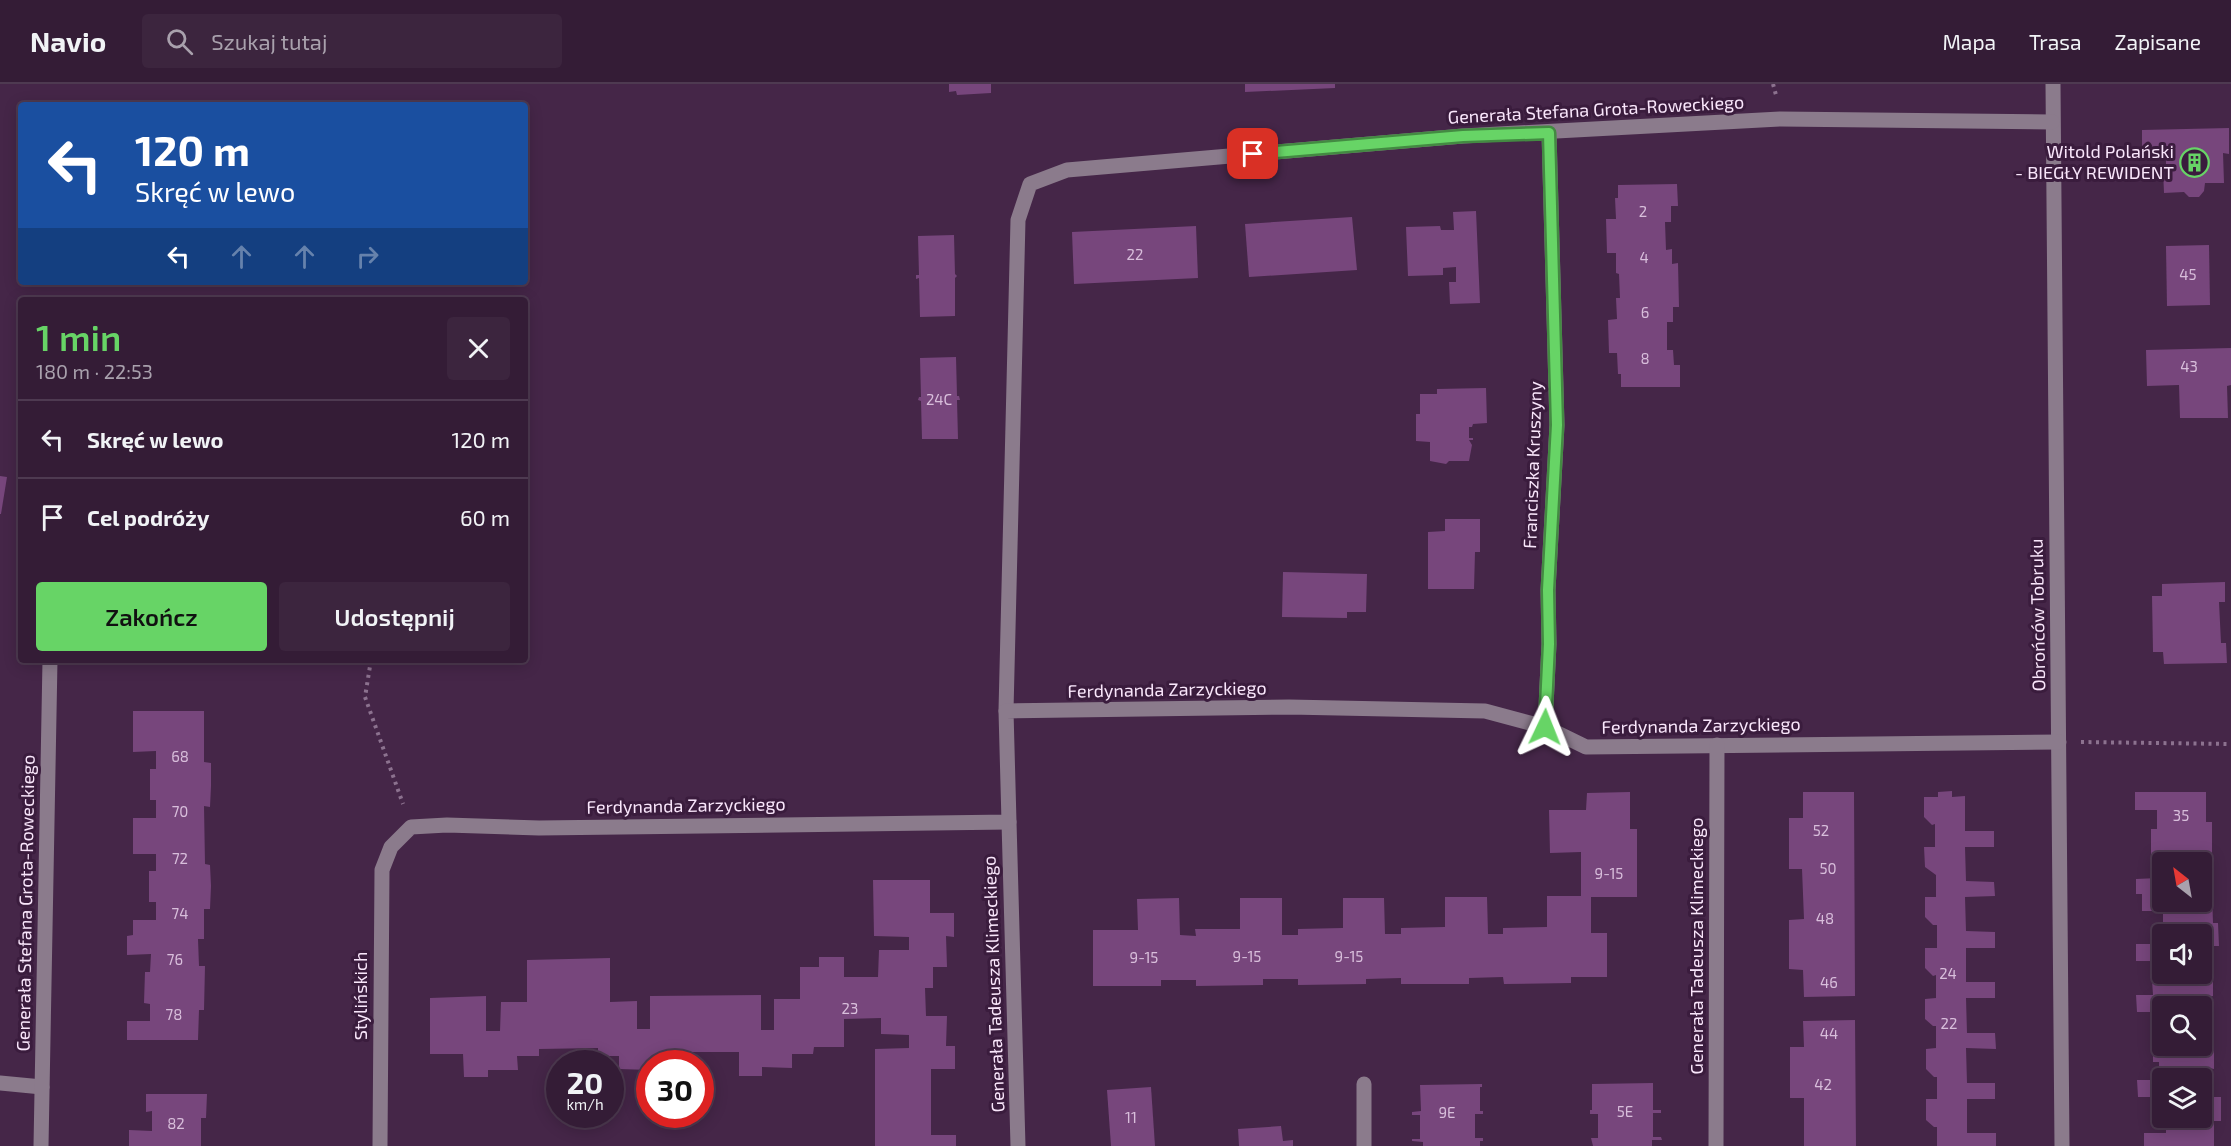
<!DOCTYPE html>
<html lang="pl">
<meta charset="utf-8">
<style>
body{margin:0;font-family:"Exo 2",sans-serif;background:#3c253e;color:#f1f3f6;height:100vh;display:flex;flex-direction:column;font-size:22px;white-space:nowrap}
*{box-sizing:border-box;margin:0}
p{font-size:20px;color:#a9a1ad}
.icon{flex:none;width:33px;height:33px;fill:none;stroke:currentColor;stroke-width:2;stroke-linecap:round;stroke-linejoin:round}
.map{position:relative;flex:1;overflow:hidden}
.side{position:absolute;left:18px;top:213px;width:510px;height:366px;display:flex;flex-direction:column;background:#341c36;border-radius:6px;box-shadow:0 3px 15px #0003,0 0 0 2px #4e3a51}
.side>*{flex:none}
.guide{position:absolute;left:18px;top:18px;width:510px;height:183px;border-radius:6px;box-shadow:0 3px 15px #0003,0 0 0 2px #4e3a51;background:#1a4fa0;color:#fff;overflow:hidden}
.needle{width:39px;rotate:329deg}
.fabs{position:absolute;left:2152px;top:768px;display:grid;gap:12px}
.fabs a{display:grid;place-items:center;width:60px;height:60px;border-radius:6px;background:#341c36;box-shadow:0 3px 15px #0003,0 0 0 2px #4e3a51;font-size:30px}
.speed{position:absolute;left:546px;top:966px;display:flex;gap:12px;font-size:30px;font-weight:700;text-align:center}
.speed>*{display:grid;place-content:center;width:78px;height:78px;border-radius:50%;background:#341c36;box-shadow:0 3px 15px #0003,0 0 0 2px #4e3a51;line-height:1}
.speed small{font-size:15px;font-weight:400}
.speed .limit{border:9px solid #d22;background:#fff;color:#111}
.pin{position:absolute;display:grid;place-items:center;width:51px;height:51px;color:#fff;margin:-26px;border-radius:12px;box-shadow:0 3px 9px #0006}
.me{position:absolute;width:66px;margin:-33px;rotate:2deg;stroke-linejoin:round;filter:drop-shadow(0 0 4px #0008)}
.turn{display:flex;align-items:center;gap:21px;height:126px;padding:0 18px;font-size:27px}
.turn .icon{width:78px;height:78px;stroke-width:2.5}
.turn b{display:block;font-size:42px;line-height:51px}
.lanes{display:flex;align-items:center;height:57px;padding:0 18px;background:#0003;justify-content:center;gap:30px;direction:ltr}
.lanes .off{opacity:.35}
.round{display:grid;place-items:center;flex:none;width:63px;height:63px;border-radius:6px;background:#3c253e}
.head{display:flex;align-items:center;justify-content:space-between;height:102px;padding:0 18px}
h1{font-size:36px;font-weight:600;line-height:45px;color:#67d466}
.button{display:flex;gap:12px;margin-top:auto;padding:12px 18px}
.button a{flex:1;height:69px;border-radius:6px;background:#67d466;color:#111;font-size:24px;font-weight:600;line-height:69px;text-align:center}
.button a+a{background:#3c253e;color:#f1f3f6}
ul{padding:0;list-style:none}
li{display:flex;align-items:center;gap:18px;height:78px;padding:0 18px;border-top:2px solid #4e3a51}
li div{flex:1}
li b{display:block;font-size:22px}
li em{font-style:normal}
header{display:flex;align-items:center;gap:36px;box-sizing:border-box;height:84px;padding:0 30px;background:#341c36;border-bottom:2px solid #4e3a51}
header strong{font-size:28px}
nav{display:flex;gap:33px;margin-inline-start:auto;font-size:21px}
.search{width:420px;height:54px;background:#3c253e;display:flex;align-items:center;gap:15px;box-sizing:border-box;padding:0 21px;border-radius:6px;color:#a9a1ad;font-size:22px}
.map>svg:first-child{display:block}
.building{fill:#77467c;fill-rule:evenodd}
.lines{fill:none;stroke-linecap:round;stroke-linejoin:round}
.path{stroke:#8c728f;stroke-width:4;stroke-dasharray:3 4.5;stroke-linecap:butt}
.minor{stroke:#8b7b8c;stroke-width:15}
.route-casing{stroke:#438a42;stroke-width:15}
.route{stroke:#67d466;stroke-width:10}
.labels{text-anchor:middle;stroke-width:6;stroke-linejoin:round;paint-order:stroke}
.number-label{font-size:15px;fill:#d8bedb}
.street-label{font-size:18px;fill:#f9e6fb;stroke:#3a1c3d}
.poi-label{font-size:18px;fill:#f9e6fb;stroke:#3a1c3d;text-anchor:end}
</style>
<header>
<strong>Navio</strong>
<div class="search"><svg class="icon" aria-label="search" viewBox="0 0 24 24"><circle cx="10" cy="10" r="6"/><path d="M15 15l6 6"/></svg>Szukaj tutaj</div>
<nav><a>Mapa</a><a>Trasa</a><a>Zapisane</a></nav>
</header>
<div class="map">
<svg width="2231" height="1062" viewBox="0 0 2231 1062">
<rect width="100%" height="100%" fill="#452648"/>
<!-- building -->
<g class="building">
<polygon points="949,0 991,0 991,9 957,11 956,7 949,8"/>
<polygon points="1245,0 1335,0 1335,4 1245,8"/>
<polygon points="2229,44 2229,70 2223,69 2224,99 2205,99 2204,107 2199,113 2189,113 2184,108 2164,109 2163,86 2166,87 2166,71 2142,71 2142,46"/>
<polygon points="1677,100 1678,122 1671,122 1671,138 1665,138 1666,166 1672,165 1672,180 1678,179 1679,223 1673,223 1673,238 1667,238 1667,266 1673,266 1674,281 1680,281 1680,303 1621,303 1621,290 1618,290 1617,269 1609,269 1608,236 1617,235 1616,214 1620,214 1619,190 1616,189 1616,169 1607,169 1606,135 1616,135 1615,114 1618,114 1618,101"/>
<polygon points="1476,127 1480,219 1450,220 1449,198 1456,198 1456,183 1443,184 1443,191 1408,192 1406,143 1440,142 1441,146 1454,146 1453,128"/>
<polygon points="1352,133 1357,186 1249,193 1245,140"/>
<polygon points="1196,142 1198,194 1074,200 1072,148"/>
<polygon points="954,151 955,190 957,192 955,194 955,232 920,233 919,194 916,195 916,191 919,191 918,152"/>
<polygon points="2209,161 2210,221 2167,222 2166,162"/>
<polygon points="2231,264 2231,301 2227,302 2228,334 2180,334 2179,301 2147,302 2146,266"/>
<polygon points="956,273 957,312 959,312 960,316 957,316 958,355 922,355 921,317 918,316 919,313 921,313 920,274"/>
<polygon points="1486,304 1487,339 1473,340 1472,343 1469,343 1469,354 1473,354 1473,356 1469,356 1472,361 1469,377 1449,377 1446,380 1430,377 1430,358 1416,357 1416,330 1420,330 1420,310 1437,310 1437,305"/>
<polygon points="0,392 7,393 1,430 0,430"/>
<polygon points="1445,435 1480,435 1480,468 1475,468 1474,505 1428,505 1428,448 1445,447"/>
<polygon points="1283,488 1367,490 1366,528 1347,528 1347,534 1282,533"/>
<polygon points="2225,498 2225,518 2219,518 2221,559 2226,559 2227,579 2164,580 2163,568 2153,568 2152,512 2162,512 2162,500"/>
<polygon points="133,627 204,627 204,678 211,679 211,702 210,723 204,722 205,780 210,781 211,802 210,825 204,825 204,855 198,855 199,882 205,882 204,926 199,926 198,956 127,956 127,937 150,937 150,920 144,919 145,888 150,888 151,870 127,871 127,852 133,851 133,836 156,836 156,818 149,818 149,787 156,787 156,770 133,770 133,734 156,734 156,716 150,716 150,685 156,685 156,667 133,668"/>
<polygon points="1952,707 1952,713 1965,712 1965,747 1994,747 1994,763 1965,763 1966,797 1994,798 1995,812 1965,813 1966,847 1995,848 1995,864 1966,864 1966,898 1995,898 1995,914 1966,914 1967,949 1995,949 1996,965 1966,964 1967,999 1995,999 1995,1015 1967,1015 1967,1049 1996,1049 1996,1062 1937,1062 1937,1043 1934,1043 1926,1036 1926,1015 1937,1015 1937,993 1934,993 1926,985 1926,965 1936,964 1936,942 1933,942 1925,935 1925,915 1936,914 1936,891 1933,892 1925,884 1925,864 1937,864 1937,841 1933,841 1925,833 1925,813 1936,813 1936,791 1925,783 1924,763 1935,763 1935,740 1932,741 1924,733 1924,713 1938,713 1938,708"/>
<polygon points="1630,708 1630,745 1637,745 1637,813 1591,813 1591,849 1607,849 1607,893 1571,893 1571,899 1504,900 1503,893 1469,894 1469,900 1401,900 1401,894 1366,895 1366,900 1298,901 1298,895 1263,895 1263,901 1196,902 1196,896 1161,896 1161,902 1093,902 1093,846 1138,846 1137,815 1179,814 1180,851 1196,852 1195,845 1240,845 1240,814 1282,814 1282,851 1298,851 1298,845 1343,844 1343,814 1384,814 1385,850 1401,850 1401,844 1445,843 1445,813 1487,813 1488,850 1503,850 1503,844 1547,843 1547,812 1581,812 1581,768 1550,769 1549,726 1586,726 1587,709"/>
<polygon points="1803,708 1854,708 1855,912 1804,913 1803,886 1789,885 1789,836 1804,835 1802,785 1789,785 1789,734 1803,734"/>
<path d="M2135 708H2206V738H2212V781H2206V810L2212 809 2213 839H2218L2219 862H2207V890H2213V912L2207 913 2208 941 2213 940 2214 961V985L2208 984V1013H2221V1037H2214V1062H2144V1049H2166V1034H2202V994H2163V1031L2159 1030V1013H2138L2137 996H2159V978H2153V947L2159 946 2158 928H2137L2136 911H2153L2152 896 2159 895V877H2136V860H2157V845L2163 844V827H2142V810H2136V795L2158 794 2157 776H2151V745H2157V726H2135ZM2163 778H2202V818H2163ZM2163 850H2202V890H2163ZM2163 922H2202V962H2163Z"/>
<polygon points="873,796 930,796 930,829 954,829 954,853 946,852 947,883 933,883 933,904 925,904 926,932 947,932 946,962 955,962 955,985 931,985 931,1051 956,1051 956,1062 875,1062 875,965 909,964 909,951 881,950 881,934 844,935 844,963 814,963 813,970 792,970 792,984 762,983 762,992 739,992 739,968 674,968 674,980 650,980 650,986 619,985 619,972 598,972 598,964 539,965 539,972 517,972 518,986 488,986 488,993 464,993 463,970 430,970 430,914 486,912 486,947 500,947 501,918 527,918 527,876 610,874 610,918 637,917 637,945 650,945 650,912 761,911 761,946 774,946 774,915 800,915 800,883 819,883 819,873 844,873 844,893 878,893 879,866 909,866 909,853 874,852"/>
<polygon points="1855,936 1856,1062 1804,1062 1804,1014 1790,1014 1790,963 1804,963 1803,937"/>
<polygon points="1653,999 1653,1026 1661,1026 1661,1029 1653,1029 1653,1053 1661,1053 1662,1056 1652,1056 1652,1062 1593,1062 1591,1054 1598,1054 1598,1030 1590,1030 1590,1026 1592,1026 1592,1000"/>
<polygon points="1482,1000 1482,1003 1480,1003 1480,1027 1483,1027 1483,1030 1475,1030 1475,1054 1483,1054 1483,1057 1480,1057 1480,1062 1423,1062 1423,1058 1412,1057 1412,1055 1420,1055 1420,1031 1412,1031 1412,1028 1421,1027 1420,1001"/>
<polygon points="1151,1003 1155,1062 1111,1062 1107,1006"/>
<polygon points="146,1010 207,1010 206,1034 201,1034 201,1062 129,1062 129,1046 152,1047 152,1027 146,1028"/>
<polygon points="1281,1042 1283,1057 1293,1056 1293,1062 1239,1062 1238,1045"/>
</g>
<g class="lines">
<!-- path -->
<g class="path">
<polyline points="1773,0 1776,11"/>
<polyline points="371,576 365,613 403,720"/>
<polyline points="2081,658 2231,660"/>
</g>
<!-- minor -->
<g class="minor">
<polyline points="2053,0 2062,1062"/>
<polyline points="1006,627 1018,136 1030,100 1067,86 1463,52 1780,35 2052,38"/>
<polyline points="1545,643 1549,560 1548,506 1557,341 1549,49"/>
<polyline points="1009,738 1018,1062"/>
<polyline points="0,999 42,1003"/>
<polyline points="41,1062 50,576"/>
<polyline points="380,1062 382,786 391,763 411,743 447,741 539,744 1009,738 1006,627 1289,623 1485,627 1545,643 1586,663 2059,658"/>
<polyline points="1364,1062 1364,1000"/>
<polyline points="1716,1062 1717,661"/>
</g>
</g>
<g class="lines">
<defs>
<polyline id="route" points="1253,70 1463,52 1549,49 1557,341 1548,506 1549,560 1545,643"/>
</defs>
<!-- route casing -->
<use href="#route" class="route-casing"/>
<!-- route -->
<use href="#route" class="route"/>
</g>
<!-- icons -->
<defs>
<symbol id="building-ring" viewBox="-11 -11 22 22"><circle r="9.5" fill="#3a1c3d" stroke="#67d466" stroke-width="1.5"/><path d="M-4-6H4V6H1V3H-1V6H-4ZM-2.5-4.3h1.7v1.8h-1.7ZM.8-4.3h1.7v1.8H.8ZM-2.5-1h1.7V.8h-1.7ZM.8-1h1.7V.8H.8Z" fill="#67d466"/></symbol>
</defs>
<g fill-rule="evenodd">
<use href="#building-ring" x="2178" y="62" width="33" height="33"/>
</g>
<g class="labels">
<!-- number labels -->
<g class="number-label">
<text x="1643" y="133">2</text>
<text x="1135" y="176">22</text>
<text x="1644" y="179">4</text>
<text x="2188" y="196">45</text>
<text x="1645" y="234">6</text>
<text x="1645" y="280">8</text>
<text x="2189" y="288">43</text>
<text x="939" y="321">24C</text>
<text x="180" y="678">68</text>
<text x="180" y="733">70</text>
<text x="2181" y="737">35</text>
<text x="1821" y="752">52</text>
<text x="180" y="780">72</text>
<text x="1828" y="790">50</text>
<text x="1609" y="795">9-15</text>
<text x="180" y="835">74</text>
<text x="1825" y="840">48</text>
<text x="1247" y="878">9-15</text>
<text x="1349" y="878">9-15</text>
<text x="1144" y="879">9-15</text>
<text x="175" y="881">76</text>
<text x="1948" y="895">24</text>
<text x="1829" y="904">46</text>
<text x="850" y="930">23</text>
<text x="174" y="936">78</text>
<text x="1949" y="945">22</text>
<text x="1829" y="955">44</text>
<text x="1823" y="1006">42</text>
<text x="1625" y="1033">5E</text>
<text x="1447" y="1034">9E</text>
<text x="1131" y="1039">11</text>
<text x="176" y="1045">82</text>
</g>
<!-- street labels -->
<g class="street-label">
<text transform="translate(1596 26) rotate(-3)" y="6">Generała Stefana Grota-Roweckiego</text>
<text transform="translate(1533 381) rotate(-88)" y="6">Franciszka Kruszyny</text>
<text transform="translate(2038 531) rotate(-91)" y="6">Obrońców Tobruku</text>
<text transform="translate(1167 606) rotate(-1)" y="6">Ferdynanda Zarzyckiego</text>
<text transform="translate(1701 642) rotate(-1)" y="6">Ferdynanda Zarzyckiego</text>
<text transform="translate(686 722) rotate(-1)" y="6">Ferdynanda Zarzyckiego</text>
<text transform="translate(26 819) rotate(-89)" y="6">Generała Stefana Grota-Roweckiego</text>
<text transform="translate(1697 862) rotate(-90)" y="6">Generała Tadeusza Klimeckiego</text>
<text transform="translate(994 900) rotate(-92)" y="6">Generała Tadeusza Klimeckiego</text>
<text transform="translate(361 912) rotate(-90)" y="6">Stylińskich</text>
</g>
<!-- poi labels -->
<g class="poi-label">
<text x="2174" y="74">Witold Polański<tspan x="2174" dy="21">- BIEGŁY REWIDENT</tspan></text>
</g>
</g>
</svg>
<div class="fabs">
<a><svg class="needle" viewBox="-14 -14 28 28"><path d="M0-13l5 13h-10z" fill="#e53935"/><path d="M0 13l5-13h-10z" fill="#a9a1ad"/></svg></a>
<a><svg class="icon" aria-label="sound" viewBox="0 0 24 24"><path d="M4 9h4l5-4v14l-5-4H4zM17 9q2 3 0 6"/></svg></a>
<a><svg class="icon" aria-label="search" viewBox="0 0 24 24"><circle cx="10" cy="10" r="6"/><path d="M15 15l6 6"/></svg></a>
<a><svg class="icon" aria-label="layers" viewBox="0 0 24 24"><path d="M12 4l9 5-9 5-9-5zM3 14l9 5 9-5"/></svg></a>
</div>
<div class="speed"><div>20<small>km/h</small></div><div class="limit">30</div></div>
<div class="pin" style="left:1253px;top:70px;background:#d93025"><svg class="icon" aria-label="arrive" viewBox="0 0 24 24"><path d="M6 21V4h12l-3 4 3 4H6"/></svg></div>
<svg class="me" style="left:1545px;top:643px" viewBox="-20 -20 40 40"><path d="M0-17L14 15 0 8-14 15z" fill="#67d466" stroke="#fff" stroke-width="4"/></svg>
<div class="guide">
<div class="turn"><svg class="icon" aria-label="left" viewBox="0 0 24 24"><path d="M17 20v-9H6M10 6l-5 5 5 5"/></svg><div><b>120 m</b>Skręć w lewo</div></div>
<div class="lanes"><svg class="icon" aria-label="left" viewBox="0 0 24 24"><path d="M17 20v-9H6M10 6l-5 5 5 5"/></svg><svg class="icon off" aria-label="ahead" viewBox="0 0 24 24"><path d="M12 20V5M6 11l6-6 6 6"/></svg><svg class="icon off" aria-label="ahead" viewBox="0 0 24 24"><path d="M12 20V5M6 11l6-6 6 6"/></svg><svg class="icon off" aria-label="right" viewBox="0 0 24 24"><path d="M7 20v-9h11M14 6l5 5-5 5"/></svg></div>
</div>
<section class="side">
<div class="head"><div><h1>1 min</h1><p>180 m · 22:53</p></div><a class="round"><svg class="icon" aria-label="close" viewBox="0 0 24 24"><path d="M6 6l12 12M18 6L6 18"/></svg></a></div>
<ul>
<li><svg class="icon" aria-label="left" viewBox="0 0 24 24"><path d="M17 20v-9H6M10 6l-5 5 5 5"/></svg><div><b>Skręć w lewo</b></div><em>120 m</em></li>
<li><svg class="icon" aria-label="arrive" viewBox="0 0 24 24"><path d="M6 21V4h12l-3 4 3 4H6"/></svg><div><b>Cel podróży</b></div><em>60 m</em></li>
</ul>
<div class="button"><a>Zakończ</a><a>Udostępnij</a></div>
</section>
</div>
